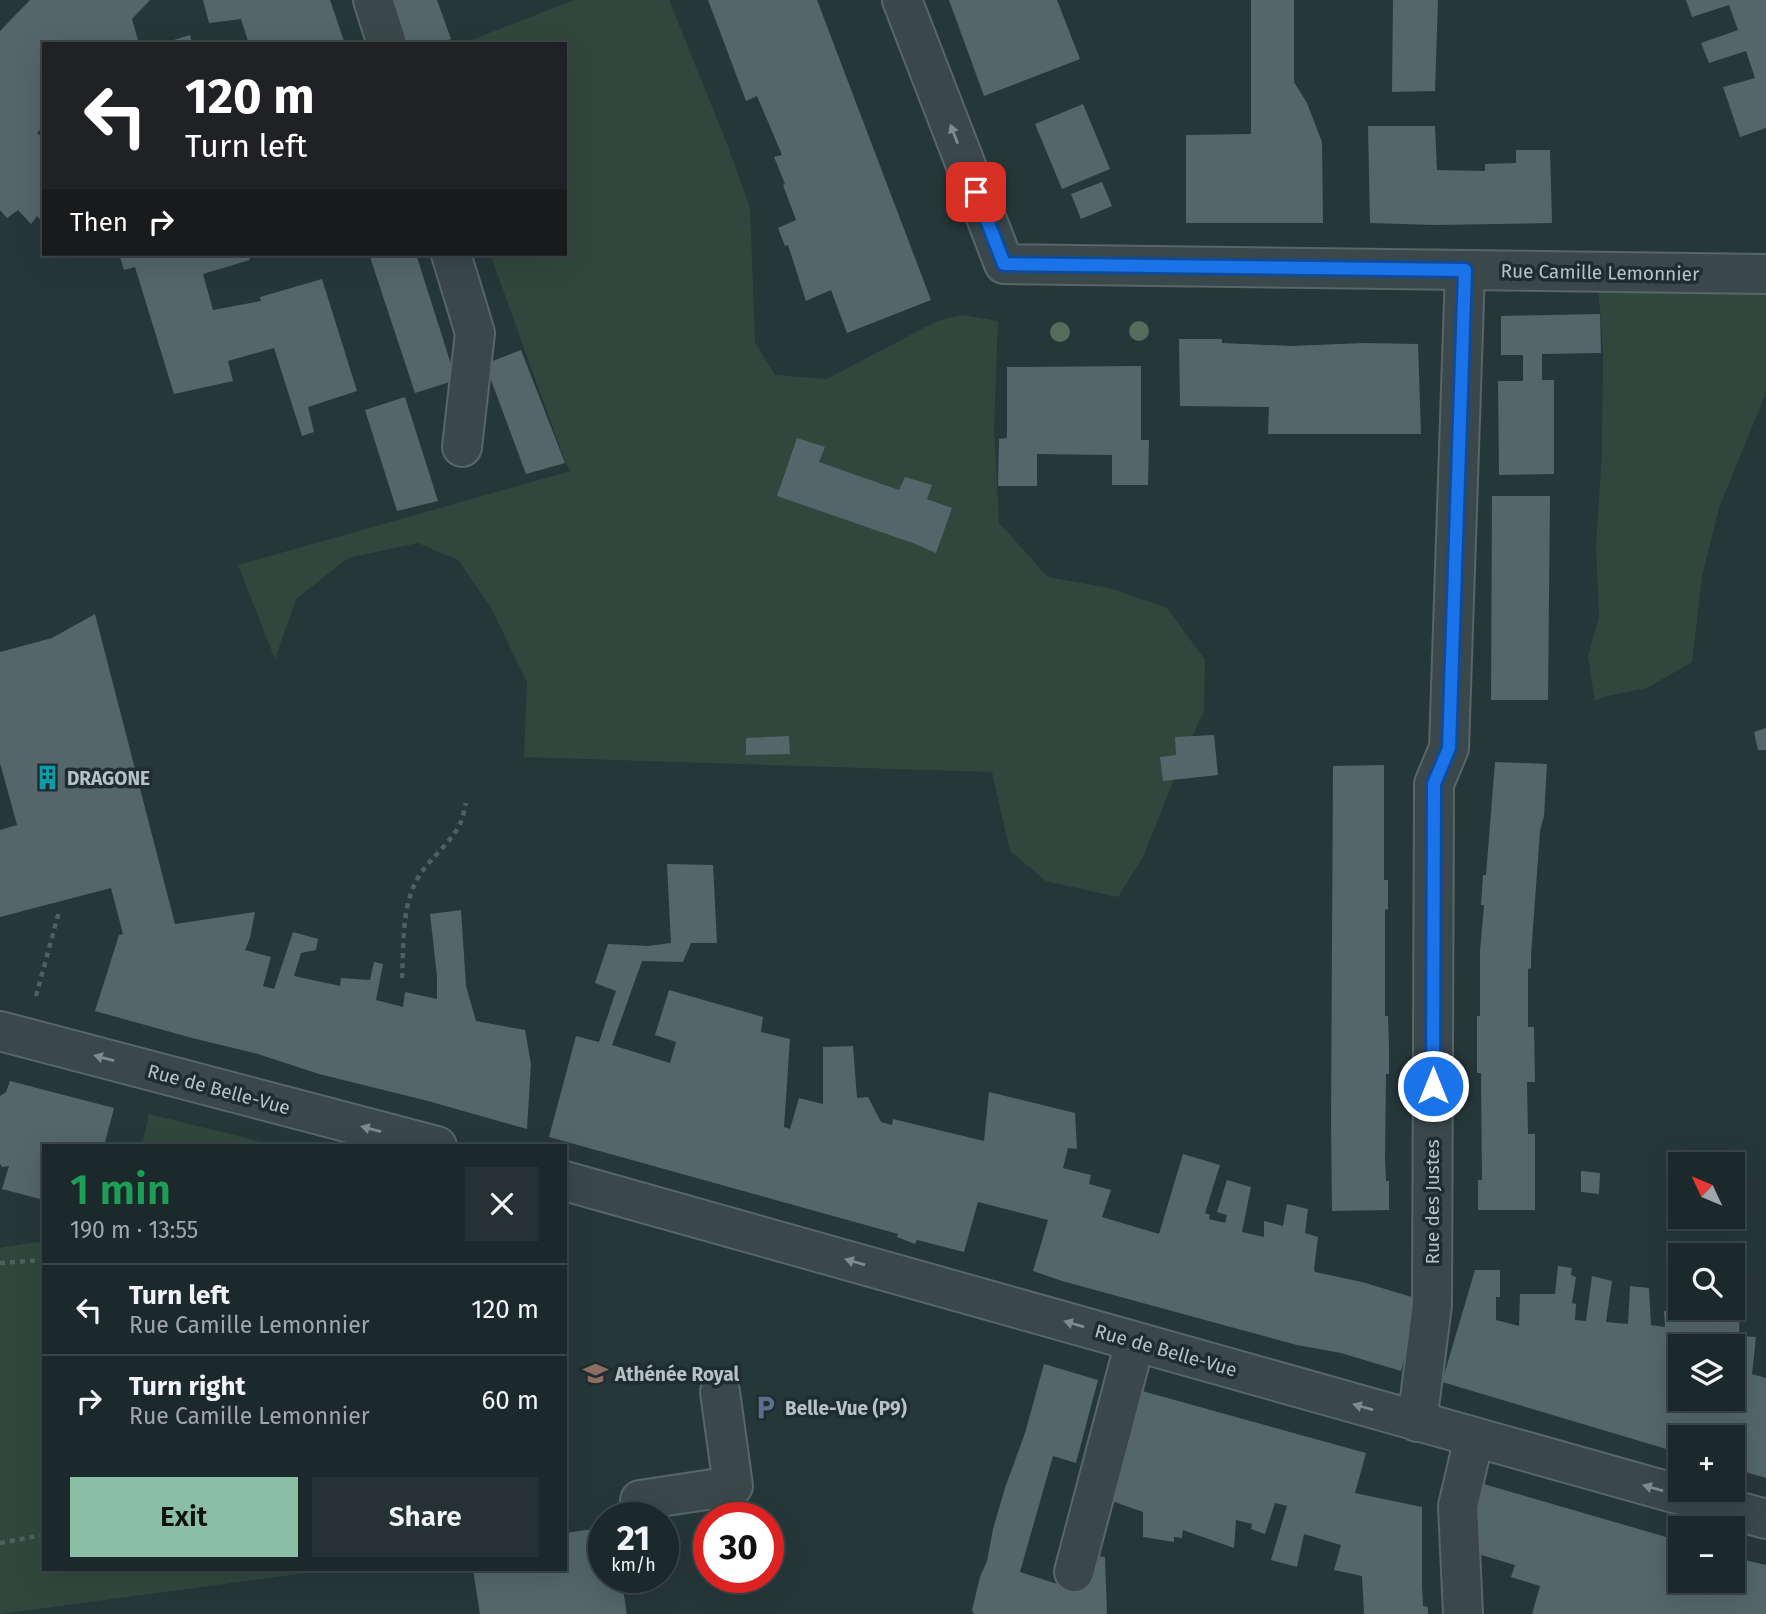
<!DOCTYPE html>
<meta charset="utf-8">
<style>
body{margin:0;font-family:"Fira Sans",sans-serif;background:#253134;color:#f1f3f6;height:100vh;display:flex;flex-direction:column;font-size:26px;white-space:nowrap}
*{box-sizing:border-box;margin:0}
p{font-size:23px;color:#a0a6a9}
.icon{flex:none;width:38px;height:38px;fill:none;stroke:currentColor;stroke-width:2;stroke-linecap:round;stroke-linejoin:round}
.map{position:relative;flex:1;overflow:hidden}
.panel{position:absolute;left:42px;top:1144px;width:525px;height:427px;display:flex;flex-direction:column;background:#1c292c;border-radius:0px;box-shadow:0 7px 28px #0002,0 0 0 2px #3a4548}
.panel>*{flex:none}
.guide{position:absolute;left:42px;top:42px;width:525px;height:214px;border-radius:0px;box-shadow:0 7px 28px #0002,0 0 0 2px #3a4548;background:#202124;color:#fff;overflow:hidden}
.needle{width:46px;rotate:314deg}
.tools{position:absolute;left:1668px;top:1152px;display:grid;gap:14px}
.tools a{display:grid;place-items:center;width:77px;height:77px;border-radius:0px;background:#1c292c;box-shadow:0 7px 28px #0002,0 0 0 2px #3a4548;font-size:35px}
.speed{position:absolute;left:588px;top:1502px;display:flex;gap:14px;font-size:35px;font-weight:700;text-align:center}
.speed>*{display:grid;place-content:center;width:91px;height:91px;border-radius:50%;background:#1c292c;box-shadow:0 7px 28px #0002,0 0 0 2px #3a4548;line-height:1}
.speed small{font-size:18px;font-weight:400}
.speed .limit{border:10px solid #d22;background:#fff;color:#111}
.pin{position:absolute;display:grid;place-items:center;width:60px;height:60px;color:#fff;margin:-30px;border-radius:14px;box-shadow:0 4px 10px #0006}
.me{position:absolute;width:77px;margin:-38px;rotate:0deg;stroke-linejoin:round;filter:drop-shadow(0 0 5px #0008)}
.turn{display:flex;align-items:center;gap:24px;height:147px;padding:0 28px;font-size:32px}
.turn .icon{width:91px;height:91px;stroke-width:2.5}
.turn b{display:block;font-size:49px;line-height:60px}
.then{display:flex;align-items:center;height:66px;padding:0 28px;background:#0003;gap:14px;font-size:26px}
.round{display:grid;place-items:center;flex:none;width:74px;height:74px;border-radius:0px;background:#253134}
.summary{display:flex;align-items:center;justify-content:space-between;height:119px;padding:0 28px}
h1{font-size:42px;font-weight:600;line-height:52px;color:#1e9e55}
.primary-button{display:flex;gap:14px;margin-top:auto;padding:14px 28px}
.primary-button a{flex:1;height:80px;border-radius:0px;background:#8abfa5;color:#111;font-size:28px;font-weight:600;line-height:80px;text-align:center}
.primary-button a+a{background:#253134;color:#f1f3f6}
ul{padding:0;list-style:none}
li{display:flex;align-items:center;gap:21px;height:91px;padding:0 28px;border-top:2px solid #3a4548}
li div{flex:1}
li b{display:block;font-size:26px}
li em{font-style:normal}
.map>svg:first-child{display:block}
.green{fill:#31473d}
.building{fill:#54666a;fill-rule:evenodd}
.lines{fill:none;stroke-linecap:round;stroke-linejoin:round}
.minor-casing{stroke:#586569;stroke-width:42}
.path{stroke:#4f615c;stroke-width:4.5;stroke-dasharray:5 5;stroke-linecap:butt}
.minor{stroke:#3a474b;stroke-width:38}
.tree{fill:#556d5c}
.oneway{fill:#7e8b8f}
.route-casing{stroke:#114b97;stroke-width:18}
.route{stroke:#1a73e8;stroke-width:12}
.labels{text-anchor:middle;stroke-width:7;stroke-linejoin:round;paint-order:stroke}
.street-label{font-size:19px;fill:#b6c2c6;stroke:#1f2c30}
.poi-label{font-size:19px;font-weight:bold;fill:#b6c2c6;stroke:#1f2c30;text-anchor:start}
</style>
<div class="map">
<svg width="1766" height="1614" viewBox="0 0 1766 1614">
<rect width="100%" height="100%" fill="#26373a"/>
<!-- green -->
<g class="green">
<polygon points="574,0 669,0 727,144 750,208 755,342 775,375 827,379 937,321 962,315 998,321 994,430 999,523 1048,577 1109,588 1167,608 1205,660 1204,711 1185,751 1144,855 1118,897 1046,881 1010,851 992,772 524,757 527,682 490,606 458,560 418,543 348,558 296,599 275,659 238,565 571,471 566,464 490,254 565,254 565,44 461,44"/>
<polygon points="1598,284 1766,286 1766,393 1720,505 1702,576 1692,662 1647,688 1603,697 1595,701 1588,657 1599,617 1596,545 1602,455 1603,351"/>
<polygon points="149,1114 258,1141 257,1146 142,1146"/>
<polygon points="44,1241 44,1570 328,1570 0,1614 0,1248"/>
</g>
<!-- building -->
<g class="building">
<polygon points="30,0 150,0 132,19 139,44 44,44 44,126 37,133 44,139 44,223 37,216 31,224 18,210 7,218 0,210 0,31"/>
<polygon points="203,0 330,0 345,44 249,44 241,19 209,23"/>
<polygon points="392,0 437,0 451,39 437,44 408,44"/>
<polygon points="708,0 817,0 931,300 847,333 831,290 806,301 788,245 785,246 778,228 796,220 783,185 785,184 774,157 782,155 757,96 746,101"/>
<polygon points="949,0 1057,0 1080,59 984,96"/>
<polygon points="1251,0 1294,0 1294,82 1307,103 1322,142 1323,223 1186,223 1186,135 1251,134"/>
<polygon points="1393,0 1438,0 1435,91 1392,92"/>
<polygon points="1686,0 1766,0 1766,128 1740,137 1723,87 1755,78 1746,51 1709,63 1701,43 1738,30 1729,5 1692,17"/>
<polygon points="190,35 192,44 164,44 164,43"/>
<polygon points="1083,104 1110,169 1062,189 1035,124"/>
<polygon points="1368,126 1435,126 1437,170 1485,171 1485,164 1516,163 1516,150 1550,150 1552,223 1435,225 1370,223"/>
<polygon points="1102,182 1112,206 1081,219 1071,194"/>
<polygon points="119,254 248,254 250,260 203,274 213,310 261,301 260,297 322,279 357,391 308,407 314,432 302,436 274,348 228,361 233,381 174,394 135,267 124,270"/>
<polygon points="369,254 416,254 456,380 415,393"/>
<polygon points="1600,314 1601,353 1542,354 1542,380 1554,380 1554,474 1499,475 1498,381 1523,381 1523,355 1501,355 1501,316"/>
<polygon points="1179,339 1222,339 1222,343 1292,346 1364,343 1418,344 1421,434 1268,434 1269,407 1180,406"/>
<polygon points="521,350 565,463 526,474 485,364"/>
<polygon points="1141,366 1141,440 1149,440 1148,485 1112,485 1112,455 1037,454 1037,486 998,486 999,439 1007,438 1007,367"/>
<polygon points="405,397 438,501 397,511 365,410"/>
<polygon points="797,438 825,447 819,462 899,490 905,477 932,485 927,499 952,508 936,553 913,543 777,496"/>
<polygon points="1492,496 1550,496 1548,700 1491,700"/>
<polygon points="95,614 175,924 255,912 250,938 245,950 271,957 263,986 274,989 293,932 318,939 316,950 301,953 294,976 340,986 341,978 370,980 374,962 383,964 376,1000 403,1007 405,992 437,999 437,976 430,914 461,910 466,986 476,1021 525,1030 531,1064 527,1129 428,1101 319,1074 258,1054 192,1038 95,1011 119,935 123,934 111,888 0,917 0,830 17,825 0,763 0,652 52,638"/>
<polygon points="1766,728 1766,750 1758,750 1754,732"/>
<polygon points="1214,735 1218,775 1163,781 1160,757 1176,755 1175,737"/>
<polygon points="789,736 790,754 746,755 746,738"/>
<polygon points="1495,762 1547,764 1544,816 1540,831 1531,955 1531,968 1528,969 1528,1027 1534,1027 1535,1082 1527,1082 1528,1134 1535,1134 1535,1210 1478,1210 1478,1180 1482,1180 1481,1073 1477,1073 1477,1016 1480,1016 1480,951 1484,905 1481,905 1483,875 1486,875"/>
<polygon points="1384,765 1384,880 1388,880 1388,909 1385,910 1385,1016 1388,1016 1389,1046 1389,1074 1386,1074 1385,1158 1386,1181 1389,1181 1389,1210 1332,1211 1331,1120 1333,766"/>
<polygon points="667,864 713,865 717,943 691,943 683,962 642,961 612,1045 670,1063 676,1042 655,1035 669,990 763,1017 761,1032 790,1039 784,1127 790,1129 799,1098 823,1104 823,1047 853,1046 857,1098 868,1097 881,1122 892,1125 893,1119 984,1141 989,1092 1075,1113 1077,1149 1068,1148 1063,1168 1091,1175 1089,1184 1111,1190 1102,1217 1159,1234 1183,1154 1220,1165 1205,1213 1210,1215 1209,1219 1225,1223 1227,1215 1217,1212 1227,1180 1251,1187 1242,1232 1264,1237 1264,1221 1283,1226 1287,1204 1308,1209 1305,1233 1318,1237 1314,1270 1315,1272 1362,1282 1415,1298 1415,1320 1401,1371 1341,1353 1297,1345 1062,1281 1033,1271 1048,1220 978,1202 964,1252 917,1240 915,1244 897,1237 898,1234 549,1137 576,1036 599,1042 616,991 595,983 608,944 648,946 671,943"/>
<polygon points="10,1081 114,1108 104,1146 44,1146 44,1200 2,1189 9,1166 2,1167 0,1164 0,1096 6,1092"/>
<polygon points="1581,1171 1600,1173 1599,1194 1581,1192"/>
<path d="M1558 1266 1572 1268 1571 1275 1576 1277 1572 1303 1576 1304 1575 1320 1586 1321 1592 1276 1612 1281 1606 1322 1628 1324 1630 1286 1649 1288 1651 1325 1665 1327 1664 1311 1700 1312V1307H1732V1301H1740L1739 1336 1756 1337 1752 1374 1766 1378V1478L1732 1468V1437H1680V1453L1442 1382 1475 1270H1500V1297H1496V1320L1519 1326 1520 1294H1555ZM1680 1346H1732V1398H1680Z"/>
<polygon points="1044,1364 1098,1380 1076,1463 1053,1456 1020,1572 1076,1590 1080,1554 1105,1557 1107,1614 974,1614 972,1610 980,1577 987,1561 993,1529 1005,1488 1025,1433"/>
<polygon points="1135,1389 1366,1453 1355,1493 1422,1507 1422,1585 1423,1606 1428,1607 1428,1614 1364,1614 1362,1576 1334,1570 1341,1545 1304,1534 1297,1567 1271,1560 1287,1506 1275,1503 1265,1534 1251,1529 1252,1524 1236,1520 1234,1548 1183,1530 1182,1538 1174,1537 1174,1542 1143,1537 1143,1512 1106,1499"/>
<polygon points="1473,1481 1680,1541 1680,1580 1732,1580 1732,1557 1766,1565 1766,1614 1532,1614 1540,1586 1511,1577 1515,1565 1471,1552"/>
<polygon points="600,1528 604,1550 604,1577 621,1577 627,1614 480,1614 473,1570 565,1570 565,1533"/>
</g>
<g class="lines">
<defs>
<g id="minor">
<polyline points="373,0 387,44"/>
<polyline points="902,0 1004,264 1766,274"/>
<polyline points="451,254 475,333 462,447"/>
<polyline points="0,1031 437,1146"/>
<polyline points="565,1181 1766,1519"/>
<polyline points="1417,1422 1432,1305 1434,784 1449,748 1465,270"/>
<polyline points="640,1500 733,1486 720,1392"/>
<polyline points="1074,1572 1135,1342"/>
<polyline points="1463,1614 1458,1506 1474,1438"/>
</g>
</defs>
<!-- minor casing -->
<use href="#minor" class="minor-casing"/>
<!-- path -->
<g class="path">
<path d="M402 978C404 945 401 905 419 876 431 857 450 844 460 824 463 818 464 810 466 803"/>
<polyline points="36,996 59,912"/>
<polyline points="0,1263 44,1260"/>
<polyline points="0,1543 44,1535"/>
</g>
<!-- minor -->
<use href="#minor" class="minor"/>
</g>
<!-- trees -->
<g class="tree">
<circle cx="1139" cy="331" r="10"/>
<circle cx="1060" cy="332" r="10"/>
</g>
<!-- one-way arrows -->
<defs><path id="oneway-solid" d="M-6-.8H1V-3.2L6.5 0L1 3.2V.8H-6Z" transform="scale(1.75)"/></defs>
<g class="oneway">
<use href="#oneway-solid" transform="translate(954 134) rotate(-111)"/>
<use href="#oneway-solid" transform="translate(104 1058) rotate(-165)"/>
<use href="#oneway-solid" transform="translate(371 1129) rotate(-165)"/>
<use href="#oneway-solid" transform="translate(855 1262) rotate(-164)"/>
<use href="#oneway-solid" transform="translate(1074 1324) rotate(-164)"/>
<use href="#oneway-solid" transform="translate(1363 1407) rotate(-164)"/>
<use href="#oneway-solid" transform="translate(1653 1488) rotate(-164)"/>
</g>
<g class="lines">
<defs>
<polyline id="route" points="976,192 1004,264 1465,270 1449,748 1434,784 1433,1086"/>
</defs>
<!-- route casing -->
<use href="#route" class="route-casing"/>
<!-- route -->
<use href="#route" class="route"/>
</g>
<!-- icons -->
<defs>
<symbol id="building-bare" viewBox="-9 -9 18 18"><path d="M-4-6H4V6H1V3H-1V6H-4ZM-2.5-4.3h1.7v1.8h-1.7ZM.8-4.3h1.7v1.8H.8ZM-2.5-1h1.7V.8h-1.7ZM.8-1h1.7V.8H.8Z" fill="#0f9aa8" stroke="#1f2c30" stroke-width="2.5" paint-order="stroke"/></symbol>
<symbol id="school-bare" viewBox="-9 -9 18 18"><path d="M0-5L7-2L0 1L-7-2ZM-4 1L0 2.5L4 1V4Q0 6-4 4Z" fill="#8d6e63" stroke="#1f2c30" stroke-width="2.5" paint-order="stroke"/></symbol>
<symbol id="parking-bare" viewBox="-9 -9 18 18"><path d="M-3.5-5.5H1a3.5 3.5 0 0 1 0 7H-1V5.5H-3.5ZM-1-3.4V-.6H.8a1.4 1.4 0 0 0 0-2.8Z" fill="#5c6f8a" stroke="#1f2c30" stroke-width="2.5" paint-order="stroke"/></symbol>
</defs>
<g fill-rule="evenodd">
<use href="#building-bare" x="30" y="760" width="35" height="35"/>
<use href="#school-bare" x="578" y="1356" width="35" height="35"/>
<use href="#parking-bare" x="748" y="1390" width="35" height="35"/>
</g>
<g class="labels">
<!-- street labels -->
<g class="street-label">
<text transform="translate(1600 272) rotate(1)" y="7">Rue Camille Lemonnier</text>
<text transform="translate(219 1089) rotate(15)" y="7">Rue de Belle-Vue</text>
<text transform="translate(1432 1202) rotate(-90)" y="7">Rue des Justes</text>
<text transform="translate(1166 1350) rotate(16)" y="7">Rue de Belle-Vue</text>
</g>
<!-- poi labels -->
<g class="poi-label">
<text x="67" y="785">DRAGONE</text>
<text x="615" y="1381">Athénée Royal</text>
<text x="785" y="1415">Belle-Vue (P9)</text>
</g>
</g>
</svg>
<div class="tools">
<a><svg class="needle" viewBox="-14 -14 28 28"><path d="M0-13l5 13h-10z" fill="#e53935"/><path d="M0 13l5-13h-10z" fill="#a0a6a9"/></svg></a>
<a><svg class="icon" aria-label="search" viewBox="0 0 24 24"><circle cx="10" cy="10" r="6"/><path d="M15 15l6 6"/></svg></a>
<a><svg class="icon" aria-label="layers" viewBox="0 0 24 24"><path d="M12 4l9 5-9 5-9-5zM3 14l9 5 9-5"/></svg></a>
<a>+</a>
<a>−</a>
</div>
<div class="speed"><div>21<small>km/h</small></div><div class="limit">30</div></div>
<div class="pin" style="left:976px;top:192px;background:#d93025"><svg class="icon" aria-label="arrive" viewBox="0 0 24 24"><path d="M6 21V4h12l-3 4 3 4H6"/></svg></div>
<svg class="me" style="left:1433px;top:1086px" viewBox="-20 -20 40 40"><circle r="17" fill="#1a73e8" stroke="#fff" stroke-width="3"/><path d="M0-11L8 9 0 5-8 9z" fill="#fff"/></svg>
<div class="guide">
<div class="turn"><svg class="icon" aria-label="left" viewBox="0 0 24 24"><path d="M17 20v-9H6M10 6l-5 5 5 5"/></svg><div><b>120 m</b>Turn left</div></div>
<div class="then">Then<svg class="icon" aria-label="right" viewBox="0 0 24 24"><path d="M7 20v-9h11M14 6l5 5-5 5"/></svg></div>
</div>
<section class="panel">
<div class="summary"><div><h1>1 min</h1><p>190 m · 13:55</p></div><a class="round"><svg class="icon" aria-label="close" viewBox="0 0 24 24"><path d="M6 6l12 12M18 6L6 18"/></svg></a></div>
<ul>
<li><svg class="icon" aria-label="left" viewBox="0 0 24 24"><path d="M17 20v-9H6M10 6l-5 5 5 5"/></svg><div><b>Turn left</b><p>Rue Camille Lemonnier</p></div><em>120 m</em></li>
<li><svg class="icon" aria-label="right" viewBox="0 0 24 24"><path d="M7 20v-9h11M14 6l5 5-5 5"/></svg><div><b>Turn right</b><p>Rue Camille Lemonnier</p></div><em>60 m</em></li>
</ul>
<div class="primary-button"><a>Exit</a><a>Share</a></div>
</section>
</div>
